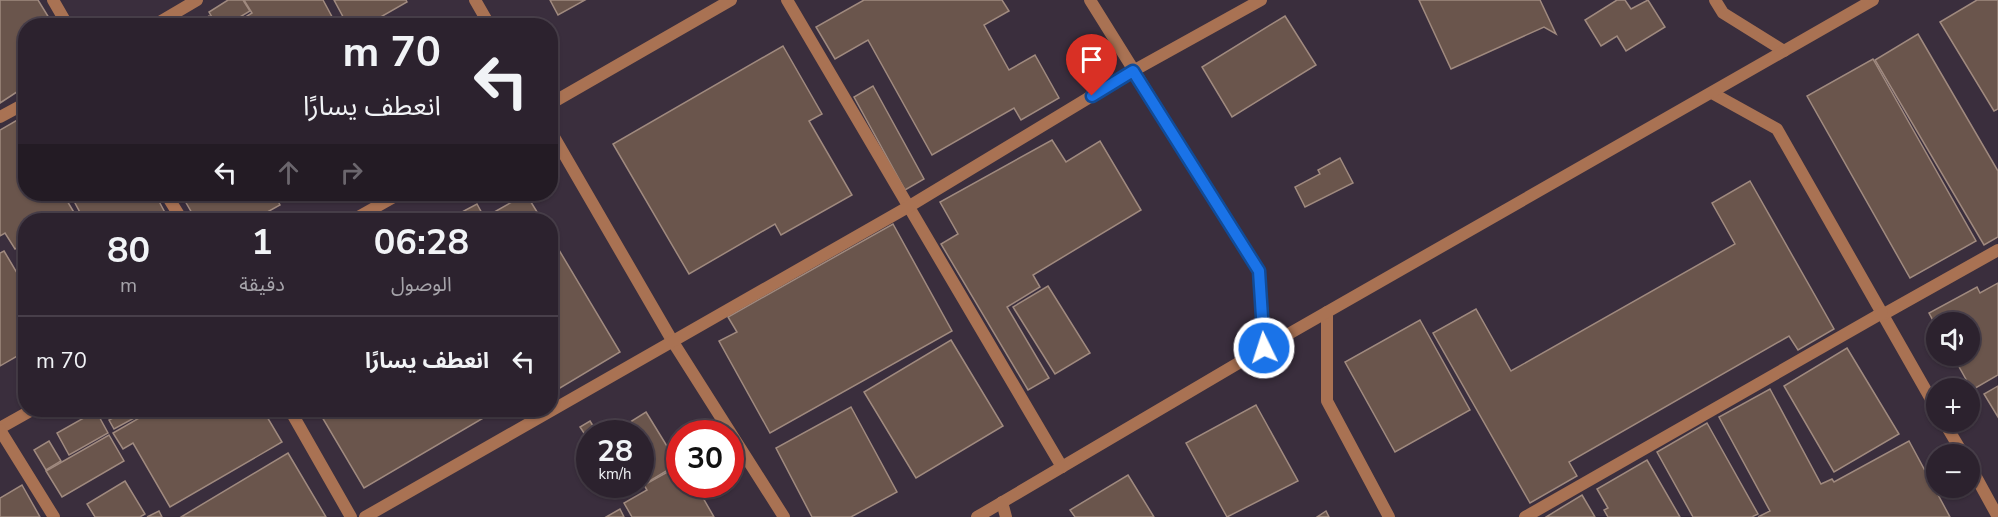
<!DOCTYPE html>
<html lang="ar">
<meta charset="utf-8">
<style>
body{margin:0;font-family:"Nunito Sans","Noto Sans Arabic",sans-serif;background:#342a36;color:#f1f3f6;direction:rtl;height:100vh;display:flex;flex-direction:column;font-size:22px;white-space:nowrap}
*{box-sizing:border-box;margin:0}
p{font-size:20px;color:#a6a4aa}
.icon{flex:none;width:33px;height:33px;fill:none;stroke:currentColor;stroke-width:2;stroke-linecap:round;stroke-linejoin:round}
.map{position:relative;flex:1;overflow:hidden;direction:ltr}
.details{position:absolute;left:18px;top:213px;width:540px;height:204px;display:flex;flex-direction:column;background:#2c222e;border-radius:24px;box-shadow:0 2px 4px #0004,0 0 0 2px #483f4a;direction:rtl}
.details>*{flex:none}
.guide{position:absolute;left:18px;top:18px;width:540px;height:183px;border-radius:24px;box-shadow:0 2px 4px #0004,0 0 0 2px #483f4a;direction:rtl;background:#2c222e;color:#f1f3f6;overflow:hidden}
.buttons{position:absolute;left:1926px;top:312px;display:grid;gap:12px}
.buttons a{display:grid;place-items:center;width:54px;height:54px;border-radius:50%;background:#2c222e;box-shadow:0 2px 4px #0004,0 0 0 2px #483f4a;font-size:30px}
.speed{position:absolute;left:576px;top:420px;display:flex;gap:12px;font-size:30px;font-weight:700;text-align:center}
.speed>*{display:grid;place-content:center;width:78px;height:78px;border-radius:50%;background:#2c222e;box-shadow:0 2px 4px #0004,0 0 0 2px #483f4a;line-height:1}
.speed small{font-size:15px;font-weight:400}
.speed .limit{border:9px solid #d22;background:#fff;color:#111}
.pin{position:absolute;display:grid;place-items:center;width:51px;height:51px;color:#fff;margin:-62px -26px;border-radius:50% 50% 50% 0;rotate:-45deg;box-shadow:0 0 6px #0007}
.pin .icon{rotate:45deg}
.me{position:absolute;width:66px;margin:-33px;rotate:356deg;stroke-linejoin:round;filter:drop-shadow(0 0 4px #0008)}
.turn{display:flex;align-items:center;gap:21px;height:126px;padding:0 18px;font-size:27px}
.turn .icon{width:78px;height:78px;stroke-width:2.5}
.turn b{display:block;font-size:42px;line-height:51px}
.lanes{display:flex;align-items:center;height:57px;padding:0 18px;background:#0003;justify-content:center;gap:30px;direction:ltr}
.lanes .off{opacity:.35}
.eta{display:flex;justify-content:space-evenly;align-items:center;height:102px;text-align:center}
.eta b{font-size:36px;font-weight:700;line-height:42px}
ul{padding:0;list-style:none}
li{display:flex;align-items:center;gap:18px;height:90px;padding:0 18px;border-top:2px solid #483f4a}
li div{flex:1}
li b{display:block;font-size:22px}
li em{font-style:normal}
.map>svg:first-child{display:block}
.building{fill:#6a554c;stroke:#a08a7f;stroke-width:1.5}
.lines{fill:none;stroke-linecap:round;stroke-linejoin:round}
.service{stroke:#a97253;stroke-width:12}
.minor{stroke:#a97253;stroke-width:12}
.tertiary{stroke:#a97253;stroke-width:12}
.route-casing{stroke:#114b97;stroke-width:15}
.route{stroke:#1a73e8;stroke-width:10}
</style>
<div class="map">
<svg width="1998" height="517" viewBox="0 0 1998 517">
<rect width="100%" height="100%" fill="#3a2e3d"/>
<!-- building -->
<g class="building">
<polygon points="0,0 38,0 54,26 26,26 26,86 0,103"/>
<polygon points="228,0 243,0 250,11 225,26 217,26 209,12"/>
<polygon points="244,0 323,0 337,26 231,26 252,13"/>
<polygon points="334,0 406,0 407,2 365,26 348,26"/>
<polygon points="550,0 585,0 558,15"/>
<polygon points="864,0 1002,0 1009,11 984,25 1009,70 1035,55 1059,98 1021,120 1014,108 932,155 868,40 835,59 816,27"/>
<polygon points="1419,0 1540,0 1556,34 1544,27 1451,69"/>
<polygon points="1617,0 1625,0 1631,9 1648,0 1665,27 1626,51 1617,36 1601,46 1585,20"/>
<polygon points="1977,0 1998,0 1998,109 1994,111 1940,22"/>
<polygon points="209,16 215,26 192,26"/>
<polygon points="1285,16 1316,65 1232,117 1202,67"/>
<polygon points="1918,34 1998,171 1998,237 1984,245 1875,60"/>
<polygon points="783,46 822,114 809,121 852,195 781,235 775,224 689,274 613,144"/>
<polygon points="1873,59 1976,241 1910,278 1807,96"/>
<polygon points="873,86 924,179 905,190 854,97"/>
<polygon points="19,119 26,131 26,194 63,194 75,214 64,220 26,220 26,243 15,249 5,233 0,236 0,130"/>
<polygon points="1052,140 1066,162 1100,141 1141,210 1033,275 1040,287 1007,307 1049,378 1028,390 941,244 958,234 940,202"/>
<polygon points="1340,158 1353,183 1305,207 1295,187 1320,174 1318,170"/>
<polygon points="1750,181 1834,329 1798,350 1789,336 1569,462 1577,476 1530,503 1433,333 1476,309 1511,371 1735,244 1712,203"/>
<polygon points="90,194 155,194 169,220 84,220 74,201"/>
<polygon points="181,194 274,194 280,205 253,220 196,220"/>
<polygon points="526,194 542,220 480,220"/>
<polygon points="477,204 484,217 477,220 461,220 458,214"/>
<polygon points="893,224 952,331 770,433 719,341 737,332 728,317"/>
<polygon points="550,235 620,352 560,388 550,373"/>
<polygon points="4,251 26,288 26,351 0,366 0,253"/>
<polygon points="26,252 26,265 20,255"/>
<polygon points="1998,283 1998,375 1972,390 1953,356 1970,356 1970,322 1936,322 1936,326 1929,313 1977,287 1980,293"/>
<polygon points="1048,286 1090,353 1055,374 1013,307"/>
<polygon points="1420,320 1470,410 1395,452 1345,362"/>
<polygon points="951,340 1003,426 916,478 864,392"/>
<polygon points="1847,348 1899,434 1834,472 1784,386"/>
<polygon points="1998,386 1998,417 1984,394"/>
<polygon points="1770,389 1821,484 1832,479 1834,482 1909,441 1950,517 1758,517 1770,511 1719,417"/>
<polygon points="1256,405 1298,481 1227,517 1186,443"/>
<polygon points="851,407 897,492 851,517 812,517 776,448"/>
<polygon points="128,410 149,410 114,429 109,420"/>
<polygon points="153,410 263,410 282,442 170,507 133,443 123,449 113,433"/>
<polygon points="334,410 497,410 364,488 322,417"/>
<polygon points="96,411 108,433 69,455 57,433"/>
<polygon points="646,412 678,464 623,497 616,484 640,484 640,434 611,434"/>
<polygon points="590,421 598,434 590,434 590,442 580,427"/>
<polygon points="1707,423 1758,514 1752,517 1693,517 1657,452"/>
<polygon points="109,435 124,461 62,497 46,471"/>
<polygon points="49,441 61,461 46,470 34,450"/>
<polygon points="288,453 326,517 181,517"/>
<polygon points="1647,460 1680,517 1608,517 1604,510 1608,508 1597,489"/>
<polygon points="680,465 680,484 695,484 714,517 632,517 624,503 647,490 644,485"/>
<polygon points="1128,475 1154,517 1075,517 1070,510"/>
<polygon points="125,481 145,514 140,517 95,517 87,504"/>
<polygon points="22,485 40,517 0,517 0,498"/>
<polygon points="1582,495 1595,517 1546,517"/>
<polygon points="620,509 624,517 606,517"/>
<polygon points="159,511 162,517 147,517"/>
<polygon points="1326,511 1329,517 1317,517"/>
</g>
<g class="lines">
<!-- service -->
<g class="service">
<polyline points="787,0 1062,467"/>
<polyline points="1002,502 1006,517"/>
</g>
<!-- minor -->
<g class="minor">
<polyline points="53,0 68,26"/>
<polyline points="475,0 490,26"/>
<polyline points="1090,0 1259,271 1264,348"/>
<polyline points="1715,0 1723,13 1784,51"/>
<polyline points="153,26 197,0"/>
<polyline points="1712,93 1777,129 1936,408"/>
<polyline points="550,104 731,0"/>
<polyline points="0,117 26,103"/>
<polyline points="550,130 673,342 784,517"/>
<polyline points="166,194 182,220"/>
<polyline points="353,220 399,194"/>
<polyline points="1327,312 1327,401 1389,517"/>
<polyline points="1884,314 1998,250"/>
<polyline points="290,410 351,517"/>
<polyline points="1944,422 1963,454"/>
<polyline points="0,428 32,410"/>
<polyline points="0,430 54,517"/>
<polyline points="1970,466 1998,517"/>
<polyline points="365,517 908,207 1133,71 1261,0"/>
<polyline points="1525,517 1882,313"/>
</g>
<!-- tertiary -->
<polyline class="tertiary" points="977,517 1264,348 1873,0"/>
</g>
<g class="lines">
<defs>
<polyline id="route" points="1092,96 1133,71 1259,271 1264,348"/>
</defs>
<!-- route casing -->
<use href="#route" class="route-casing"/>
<!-- route -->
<use href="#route" class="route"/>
</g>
</svg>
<div class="buttons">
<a><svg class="icon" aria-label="sound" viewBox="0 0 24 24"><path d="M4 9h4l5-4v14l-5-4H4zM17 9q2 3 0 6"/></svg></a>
<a>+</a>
<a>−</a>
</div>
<div class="speed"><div>28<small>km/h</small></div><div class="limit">30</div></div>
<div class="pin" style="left:1092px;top:96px;background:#d93025"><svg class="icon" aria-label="arrive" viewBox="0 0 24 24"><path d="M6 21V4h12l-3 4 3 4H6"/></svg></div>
<svg class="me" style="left:1264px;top:348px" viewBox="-20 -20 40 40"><circle r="17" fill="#1a73e8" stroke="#fff" stroke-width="3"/><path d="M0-11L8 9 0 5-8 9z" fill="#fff"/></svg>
<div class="guide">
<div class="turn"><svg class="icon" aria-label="left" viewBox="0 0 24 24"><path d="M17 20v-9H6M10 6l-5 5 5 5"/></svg><div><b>70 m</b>انعطف يسارًا</div></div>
<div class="lanes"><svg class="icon" aria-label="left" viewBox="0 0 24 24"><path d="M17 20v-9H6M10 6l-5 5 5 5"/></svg><svg class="icon off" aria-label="ahead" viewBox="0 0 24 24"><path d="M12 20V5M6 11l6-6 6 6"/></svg><svg class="icon off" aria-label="right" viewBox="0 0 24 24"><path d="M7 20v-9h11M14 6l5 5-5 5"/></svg></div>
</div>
<section class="details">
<div class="eta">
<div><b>06:28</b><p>الوصول</p></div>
<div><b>1</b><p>دقيقة</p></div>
<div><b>80</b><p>m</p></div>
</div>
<ul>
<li><svg class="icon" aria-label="left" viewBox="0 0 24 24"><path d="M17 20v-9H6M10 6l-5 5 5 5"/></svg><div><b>انعطف يسارًا</b></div><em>70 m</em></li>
</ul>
</section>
</div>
